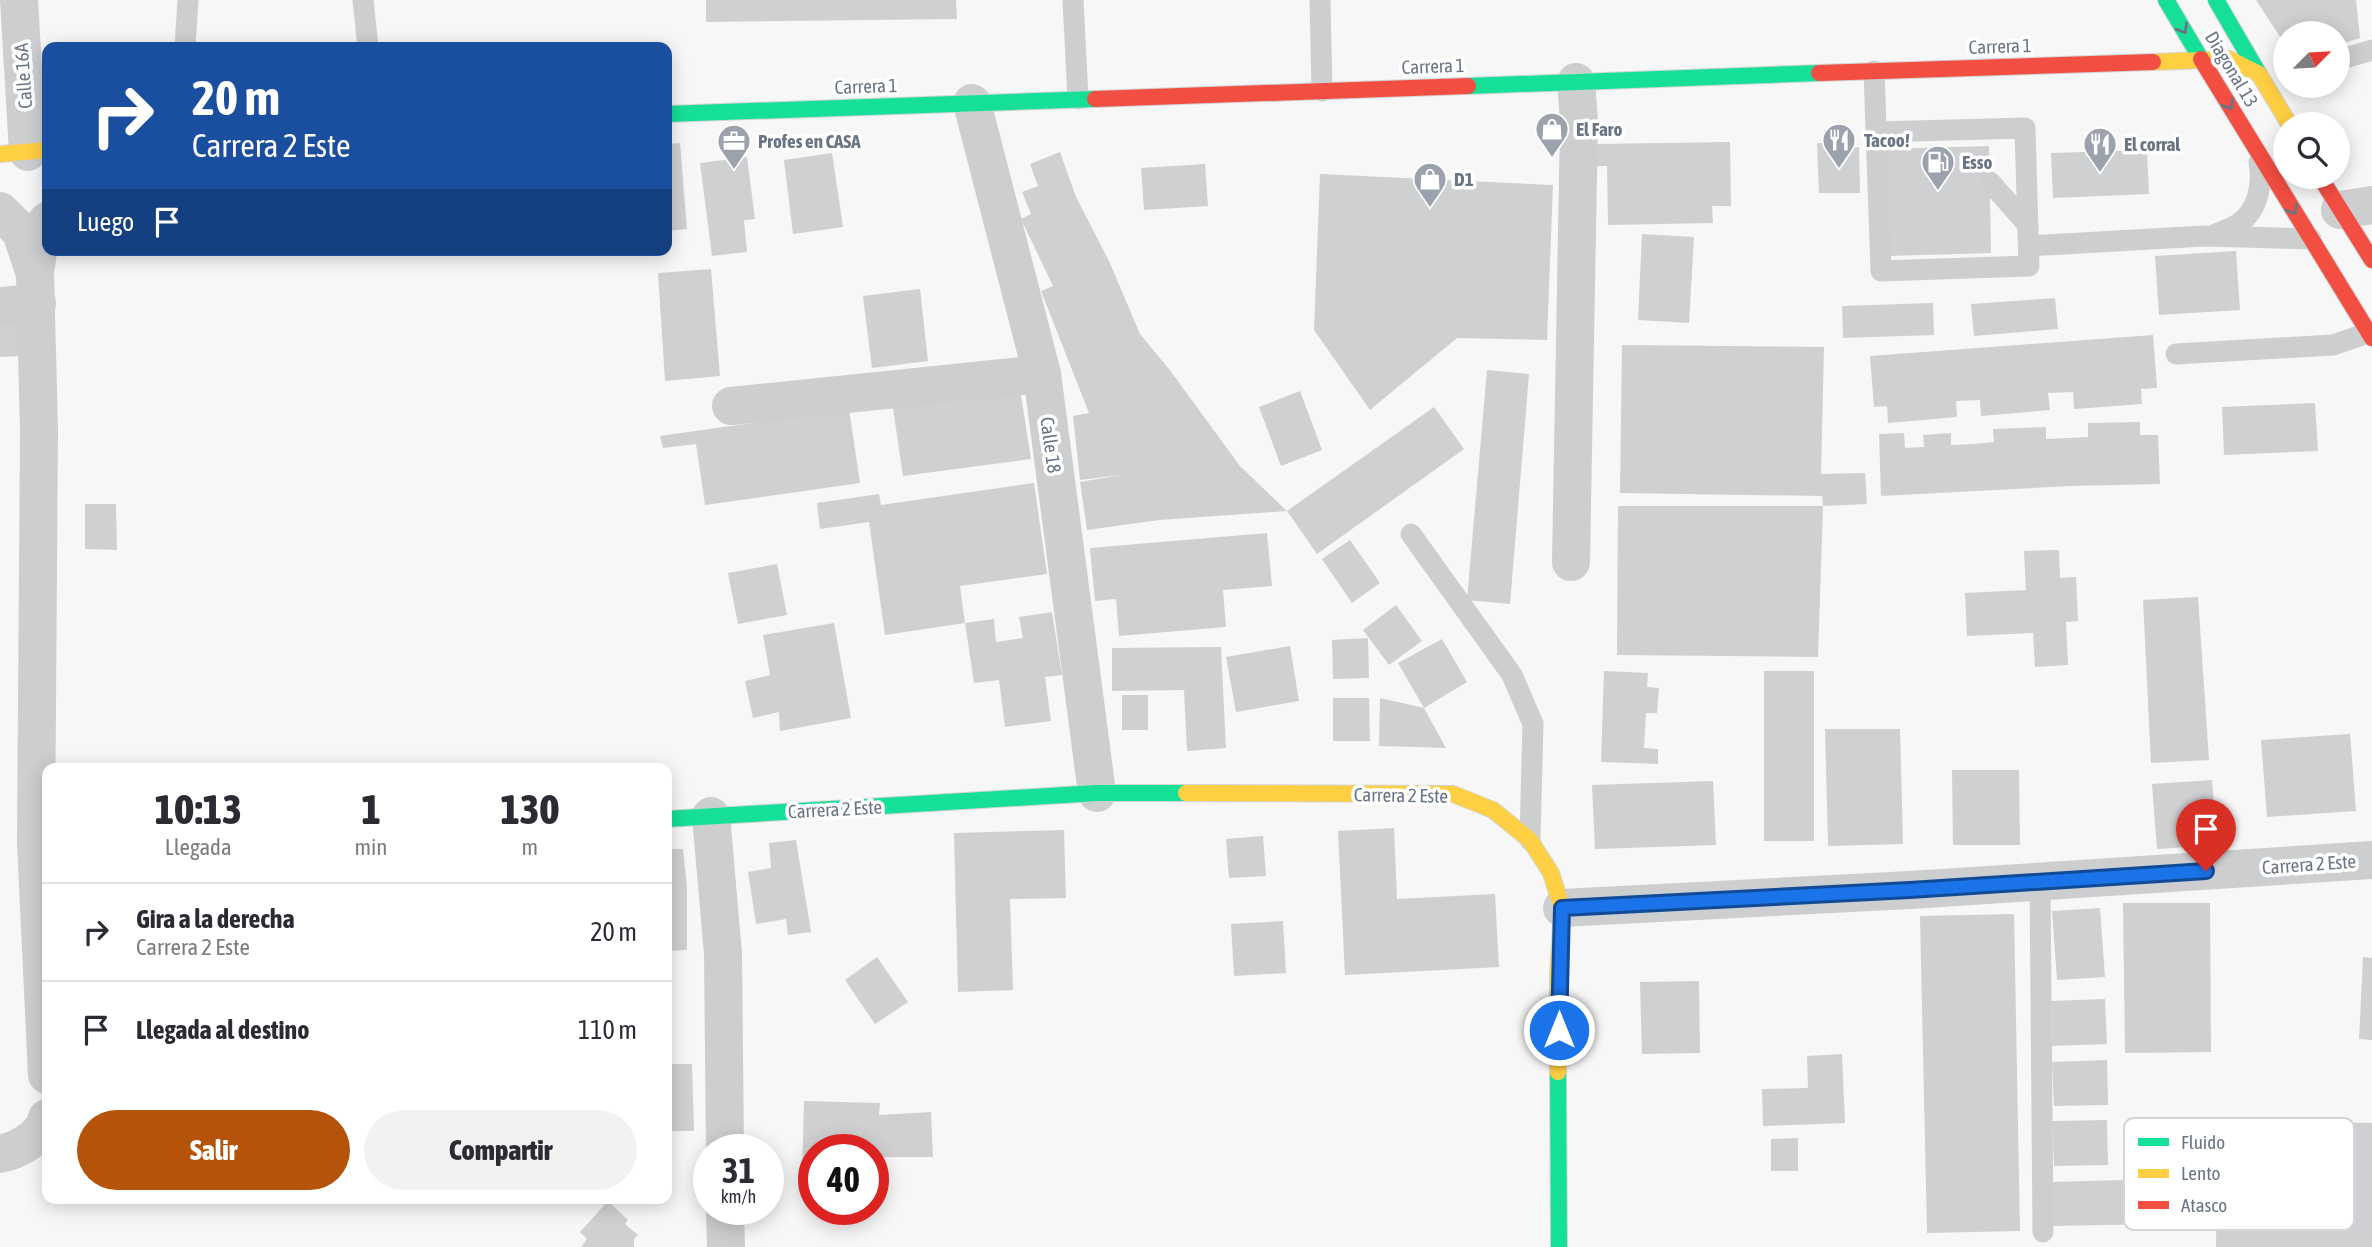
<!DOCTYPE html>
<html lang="es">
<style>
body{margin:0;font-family:"Asap Condensed",sans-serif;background:#f2f2f3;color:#2b2b33;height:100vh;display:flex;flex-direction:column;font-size:26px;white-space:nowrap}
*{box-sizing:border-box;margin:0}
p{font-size:23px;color:#7c7c81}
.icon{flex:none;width:38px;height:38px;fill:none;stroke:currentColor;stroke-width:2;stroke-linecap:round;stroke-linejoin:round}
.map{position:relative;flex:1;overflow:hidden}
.drawer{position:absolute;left:42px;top:763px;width:630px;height:441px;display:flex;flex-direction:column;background:#fff;border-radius:14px;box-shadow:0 4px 18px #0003}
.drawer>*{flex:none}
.banner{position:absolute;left:42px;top:42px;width:630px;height:214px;border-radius:14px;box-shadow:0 4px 18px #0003;background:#1a4fa0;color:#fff;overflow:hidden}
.needle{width:46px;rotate:66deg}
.controls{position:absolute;left:2273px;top:21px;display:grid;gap:14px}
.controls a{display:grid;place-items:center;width:77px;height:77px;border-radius:50%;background:#fff;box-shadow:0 4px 18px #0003;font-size:35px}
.speed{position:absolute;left:693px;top:1134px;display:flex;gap:14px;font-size:35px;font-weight:700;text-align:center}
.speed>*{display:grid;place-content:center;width:91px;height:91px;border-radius:50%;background:#fff;box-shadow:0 4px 18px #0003;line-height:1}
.speed small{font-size:18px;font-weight:400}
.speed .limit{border:10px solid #d22;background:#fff;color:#111}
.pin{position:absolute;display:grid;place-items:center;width:60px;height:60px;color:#fff;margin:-72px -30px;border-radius:50% 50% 50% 0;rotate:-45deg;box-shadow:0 0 7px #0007}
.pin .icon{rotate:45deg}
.me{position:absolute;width:77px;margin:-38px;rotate:0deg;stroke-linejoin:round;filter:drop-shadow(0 0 5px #0008)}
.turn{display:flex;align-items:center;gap:24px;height:147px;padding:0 35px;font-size:32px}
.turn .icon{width:91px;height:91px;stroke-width:2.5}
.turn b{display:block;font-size:49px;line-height:60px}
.then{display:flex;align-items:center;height:66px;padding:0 35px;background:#0003;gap:14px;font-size:26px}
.eta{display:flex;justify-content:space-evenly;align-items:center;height:119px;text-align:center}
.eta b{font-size:42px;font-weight:800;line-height:49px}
.button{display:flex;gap:14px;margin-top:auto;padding:14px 35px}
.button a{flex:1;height:80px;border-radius:42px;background:#b45309;color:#fff;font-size:28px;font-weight:800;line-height:80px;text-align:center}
.button a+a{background:#f2f2f3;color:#2b2b33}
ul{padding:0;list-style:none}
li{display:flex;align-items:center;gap:21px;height:98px;padding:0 35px;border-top:2px solid #e1e1e2}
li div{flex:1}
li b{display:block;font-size:26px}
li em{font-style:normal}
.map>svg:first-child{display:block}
.building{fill:#cfd0d2}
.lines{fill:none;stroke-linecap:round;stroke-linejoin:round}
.fast-casing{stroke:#d3d4d5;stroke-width:18}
.slow-casing{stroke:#d3d4d5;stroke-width:18}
.jam-casing{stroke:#d3d4d5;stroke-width:18}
.lane{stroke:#cdced0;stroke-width:21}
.street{stroke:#cdced0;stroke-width:38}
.fast{stroke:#16e098;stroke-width:16}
.slow{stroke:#ffcf43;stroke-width:16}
.jam{stroke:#f24e42;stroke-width:16}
.oneway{stroke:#697585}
.route-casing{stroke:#114b97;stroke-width:18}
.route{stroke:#1a73e8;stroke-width:12}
.labels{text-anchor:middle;stroke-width:7;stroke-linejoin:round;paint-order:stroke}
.street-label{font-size:19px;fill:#697585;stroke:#fff}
.poi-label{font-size:19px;font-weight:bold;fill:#697585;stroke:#fff;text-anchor:start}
.key{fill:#fff;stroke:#d2d6da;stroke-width:2}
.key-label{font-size:19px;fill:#697585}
</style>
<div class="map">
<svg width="2372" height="1247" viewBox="0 0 2372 1247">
<rect width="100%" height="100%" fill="#f7f7f7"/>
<!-- building -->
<g class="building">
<polygon points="706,0 956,0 957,19 706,22"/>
<polygon points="2256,0 2356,0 2360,38 2338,45 2338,33 2286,33 2286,46"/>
<polygon points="1847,129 1848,148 1859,147 1860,193 1819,193 1817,143 1824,143 1824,130"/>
<polygon points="1730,142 1731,206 1712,206 1713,223 1608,225 1607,166 1597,166 1597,144"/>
<polygon points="680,143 687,229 667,231 667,144"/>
<polygon points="1989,146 1991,253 1888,256 1884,149"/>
<polygon points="2147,150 2149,194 2053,198 2051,153"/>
<polygon points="1060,152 1076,197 1109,261 1140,334 1169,369 1240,466 1287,511 1159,520 1087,530 1080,482 1121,475 1080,480 1073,416 1089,413 1041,291 1053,286 1021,219 1031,214 1022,192 1038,186 1030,164"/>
<polygon points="832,153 843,227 793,234 784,160"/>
<polygon points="747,157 755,219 744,220 747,252 712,256 700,163"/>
<polygon points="1205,164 1208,206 1144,210 1141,168"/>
<polygon points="1320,174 1553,185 1547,340 1457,338 1370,410 1314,330"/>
<polygon points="1642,234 1694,237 1689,323 1638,320"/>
<polygon points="2236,251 2240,310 2159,315 2155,256"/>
<polygon points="711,269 720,376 665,381 658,273"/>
<polygon points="920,289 928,361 872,368 863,296"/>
<polygon points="2055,298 2058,329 1974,336 1971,304"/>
<polygon points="1933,303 1934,335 1843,338 1842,306"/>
<polygon points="18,318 21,356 0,357 0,319"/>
<polygon points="2153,335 2157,388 2141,389 2142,404 2074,409 2073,392 2048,393 2050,410 1981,416 1980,400 1956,401 1957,417 1888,423 1887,406 1874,407 1870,356"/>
<polygon points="1622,345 1824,347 1821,474 1865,473 1867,504 1823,506 1822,496 1620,493"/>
<polygon points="1487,370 1529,374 1510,604 1467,600"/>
<polygon points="1020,389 1031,459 903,476 893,408"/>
<polygon points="1300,391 1322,450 1281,466 1259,407"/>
<polygon points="2315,403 2318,451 2224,455 2222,407"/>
<polygon points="1434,407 1464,449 1317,554 1287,511"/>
<polygon points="849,409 860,483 705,505 696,444 663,448 660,436"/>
<polygon points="2140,422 2140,435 2158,435 2160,484 2071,486 1881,496 1879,434 1904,433 1905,448 1924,447 1923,435 1951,433 1951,445 1974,444 1994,442 1993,429 2046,427 2046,439 2068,438 2088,437 2088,423"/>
<polygon points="1034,483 1047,574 960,586 965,623 994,619 996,642 1023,638 1019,617 1052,612 1062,675 1045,677 1051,721 1005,727 999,680 974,683 965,623 885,635 869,522 820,529 817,503 879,494 881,505"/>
<polygon points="85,504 116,504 117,550 85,549"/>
<polygon points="1618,506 1823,506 1818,657 1617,655"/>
<polygon points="1267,533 1272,586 1223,590 1226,627 1119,636 1116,599 1095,601 1090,548"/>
<polygon points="1350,540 1380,583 1352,603 1322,559"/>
<polygon points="2059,550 2060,578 2076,577 2078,621 2066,622 2068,665 2035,667 2033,633 1967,636 1965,593 2026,590 2024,551"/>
<polygon points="777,564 787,615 738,624 728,573"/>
<polygon points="2198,597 2209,760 2151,763 2143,600"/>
<polygon points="1396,605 1422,641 1389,665 1363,630"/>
<polygon points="834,623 851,718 780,731 779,712 753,718 745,681 770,675 763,635"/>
<polygon points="1368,638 1369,678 1333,679 1332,640"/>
<polygon points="1442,639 1467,682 1424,708 1398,663"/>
<polygon points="1290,646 1299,701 1236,712 1226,657"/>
<polygon points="1221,647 1226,748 1187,751 1184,690 1112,691 1112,648"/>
<polygon points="1604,671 1648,673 1647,687 1659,688 1657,713 1646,713 1644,748 1658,749 1658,764 1601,762"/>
<rect x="1764" y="671" width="50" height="170"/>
<rect x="1122" y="695" width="26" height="35"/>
<polygon points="1333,698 1369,698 1370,741 1333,741"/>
<polygon points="1380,698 1424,708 1446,748 1379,746"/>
<polygon points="1825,729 1900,729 1903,844 1828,846"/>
<polygon points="2350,734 2356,811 2267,817 2261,740"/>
<polygon points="1952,770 2019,770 2020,845 1953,845"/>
<polygon points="2212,780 2217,845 2157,849 2152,784"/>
<polygon points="1713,781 1716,845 1595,849 1592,785"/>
<polygon points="1394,828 1397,899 1495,894 1499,967 1345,975 1338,831"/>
<polygon points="1064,830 1066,898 1010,899 1013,990 958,992 954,833"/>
<polygon points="1263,836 1266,876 1229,878 1226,839"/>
<polygon points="796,840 811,932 788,935 786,919 756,924 748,872 771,868 769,843"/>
<polygon points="667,849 683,849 687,887 687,950 667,951"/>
<polygon points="2123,903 2210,903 2211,1052 2125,1053"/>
<polygon points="2100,908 2105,977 2057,980 2052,911"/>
<polygon points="2014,914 2020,1231 1927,1233 1920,916"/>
<polygon points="1283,921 1286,973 1234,976 1231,924"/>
<polygon points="877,957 908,1002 875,1024 845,980"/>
<polygon points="2363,957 2372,958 2372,1040 2359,1039"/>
<polygon points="1699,981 1700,1053 1642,1054 1640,982"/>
<polygon points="2105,999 2107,1044 2052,1046 2051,1001"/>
<polygon points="1842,1054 1845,1123 1763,1126 1762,1089 1808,1088 1807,1056"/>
<polygon points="2107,1060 2108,1105 2054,1106 2052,1062"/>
<polygon points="667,1064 692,1064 694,1131 667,1131"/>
<polygon points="804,1101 880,1103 879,1115 931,1112 933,1157 873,1157 873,1150 814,1150 814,1176 802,1175"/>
<polygon points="2107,1120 2108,1165 2054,1166 2052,1121"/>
<polygon points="2218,1120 2372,1123 2372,1247 2216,1247"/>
<polygon points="1798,1138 1798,1171 1771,1171 1771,1139"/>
<polygon points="2160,1179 2161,1224 2051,1226 2050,1182"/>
<polygon points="608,1201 628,1220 625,1224 638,1235 634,1239 634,1247 581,1247 587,1239 580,1232"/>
</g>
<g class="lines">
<defs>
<g id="fast">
<polyline points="2166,0 2201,59"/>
<polyline points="2216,0 2259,74"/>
<polyline points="1468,86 1819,73"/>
<polyline points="667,114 1095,99"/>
<polyline points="667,819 1097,793 1186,793"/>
<polyline points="1558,1072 1559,1247"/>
</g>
<g id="slow">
<polyline points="2153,62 2229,59 2259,74 2289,124"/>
<polyline points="0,154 47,150"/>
<polyline points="1186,793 1453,794 1493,810 1530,840 1551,873 1562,908 1558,976 1558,1072"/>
</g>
<g id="jam">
<polyline points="2201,59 2372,338"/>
<polyline points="1819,73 2153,62"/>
<polyline points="1095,99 1468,86"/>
<polyline points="2320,177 2372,260"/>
</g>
</defs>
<!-- fast casing -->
<use href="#fast" class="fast-casing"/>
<!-- slow casing -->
<use href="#slow" class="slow-casing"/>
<!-- jam casing -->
<use href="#jam" class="jam-casing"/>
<!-- lane -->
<g class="lane">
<polyline points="363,0 368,47"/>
<polyline points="1073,0 1078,99"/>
<polyline points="1320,0 1322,91"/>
<polyline points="185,47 188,0"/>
<polyline points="2338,60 2372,50"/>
<polyline points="1874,71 1881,271 2029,266 2025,128 1877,132"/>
<polyline points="1990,182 2028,225"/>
<path d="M2216 234C2223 231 2232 228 2238 224 2258 211 2263 184 2259 162"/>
<polyline points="2029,246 2204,236 2311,239"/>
<polyline points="2176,354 2333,345 2368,333"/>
<polyline points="1411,534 1512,675 1533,724 1530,840"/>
<polyline points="2040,881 2043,1232"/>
</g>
<!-- street -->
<g class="street">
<polyline points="19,0 28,152"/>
<polyline points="972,103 1042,374 1097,793"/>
<polyline points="2340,210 2372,205"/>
<polyline points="0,211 21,232 34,271"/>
<polyline points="47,221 41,231 35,273 39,431 36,843 47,1075"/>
<polyline points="0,306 37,303"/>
<polyline points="731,406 1042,374"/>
<polyline points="1571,562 1579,121 1576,82"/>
<polyline points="711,816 723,954 725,1150"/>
<polyline points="1562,908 1910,890 2372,860"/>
<path d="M0 1154C19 1150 42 1137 47 1118"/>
<polyline points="725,1209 726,1247"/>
</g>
<!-- fast -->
<use href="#fast" class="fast"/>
<!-- slow -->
<use href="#slow" class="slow"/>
<!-- jam -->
<use href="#jam" class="jam"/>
</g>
<!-- one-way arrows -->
<defs><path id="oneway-chevron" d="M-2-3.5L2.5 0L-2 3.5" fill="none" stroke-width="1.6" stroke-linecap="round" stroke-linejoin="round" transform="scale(1.75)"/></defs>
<g class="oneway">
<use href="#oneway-chevron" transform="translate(2183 29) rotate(59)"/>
<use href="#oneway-chevron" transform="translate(2229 105) rotate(59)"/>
<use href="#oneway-chevron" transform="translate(2293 210) rotate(58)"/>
</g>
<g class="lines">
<defs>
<polyline id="route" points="1559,1030 1562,908 1910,890 2206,871"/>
</defs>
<!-- route casing -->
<use href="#route" class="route-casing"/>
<!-- route -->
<use href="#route" class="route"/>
</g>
<!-- icons -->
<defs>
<symbol id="shop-pin" viewBox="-11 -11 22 30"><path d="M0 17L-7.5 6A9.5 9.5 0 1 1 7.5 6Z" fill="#9ba2ad" stroke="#fff"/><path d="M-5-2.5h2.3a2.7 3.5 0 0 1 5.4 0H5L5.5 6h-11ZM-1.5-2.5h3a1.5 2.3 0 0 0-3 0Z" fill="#fff"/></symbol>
<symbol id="restaurant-pin" viewBox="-11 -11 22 30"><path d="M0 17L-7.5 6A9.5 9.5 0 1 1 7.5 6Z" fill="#9ba2ad" stroke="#fff"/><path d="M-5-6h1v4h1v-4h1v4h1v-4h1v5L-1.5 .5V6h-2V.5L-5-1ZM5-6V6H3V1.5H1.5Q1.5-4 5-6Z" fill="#fff"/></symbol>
<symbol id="office-pin" viewBox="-11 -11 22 30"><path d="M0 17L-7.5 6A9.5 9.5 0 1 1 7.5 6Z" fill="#9ba2ad" stroke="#fff"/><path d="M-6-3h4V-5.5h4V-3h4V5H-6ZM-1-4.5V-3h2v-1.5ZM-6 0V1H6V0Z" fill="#fff"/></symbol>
<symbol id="fuel-pin" viewBox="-11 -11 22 30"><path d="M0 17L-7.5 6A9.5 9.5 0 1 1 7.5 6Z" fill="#9ba2ad" stroke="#fff"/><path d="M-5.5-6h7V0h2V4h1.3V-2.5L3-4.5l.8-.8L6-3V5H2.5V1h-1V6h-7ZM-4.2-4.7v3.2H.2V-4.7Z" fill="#fff"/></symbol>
</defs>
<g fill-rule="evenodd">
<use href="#shop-pin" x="1533" y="110" width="38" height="52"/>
<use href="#restaurant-pin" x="1820" y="121" width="38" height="52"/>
<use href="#office-pin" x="715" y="122" width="38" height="52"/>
<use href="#restaurant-pin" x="2081" y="125" width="38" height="52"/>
<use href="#fuel-pin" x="1919" y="143" width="38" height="52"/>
<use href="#shop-pin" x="1411" y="160" width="38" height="52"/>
</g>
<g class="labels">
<!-- street labels -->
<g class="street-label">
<text transform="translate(2000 46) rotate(-2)" y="7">Carrera 1</text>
<text transform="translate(1433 66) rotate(-2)" y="7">Carrera 1</text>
<text transform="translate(2232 69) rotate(59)" y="7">Diagonal 13</text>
<text transform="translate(23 76) rotate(-94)" y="7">Calle 16A</text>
<text transform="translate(866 86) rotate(-2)" y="7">Carrera 1</text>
<text transform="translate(1051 445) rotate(82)" y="7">Calle 18</text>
<text transform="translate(1401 795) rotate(1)" y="7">Carrera 2 Este</text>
<text transform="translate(835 809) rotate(-3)" y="7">Carrera 2 Este</text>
<text transform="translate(2309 864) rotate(-4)" y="7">Carrera 2 Este</text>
</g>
<!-- poi labels -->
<g class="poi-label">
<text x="1576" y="136">El Faro</text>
<text x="1864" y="147">Tacoo!</text>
<text x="758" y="148">Profes en CASA</text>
<text x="2124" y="151">El corral</text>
<text x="1962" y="169">Esso</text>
<text x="1454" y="186">D1</text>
</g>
</g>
<!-- legend -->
<rect x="2124" y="1118" width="230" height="112" rx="10" class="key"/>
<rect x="2138" y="1138" width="31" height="8" fill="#16e098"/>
<rect x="2138" y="1169" width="31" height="9" fill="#ffcf43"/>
<rect x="2138" y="1201" width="31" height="8" fill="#f24e42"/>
<g class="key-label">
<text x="2181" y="1149">Fluido</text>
<text x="2181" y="1180">Lento</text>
<text x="2181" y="1212">Atasco</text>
</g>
</svg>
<div class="controls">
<a><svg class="needle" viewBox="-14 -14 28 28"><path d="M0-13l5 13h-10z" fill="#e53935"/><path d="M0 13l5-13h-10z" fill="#7c7c81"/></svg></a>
<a><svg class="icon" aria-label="search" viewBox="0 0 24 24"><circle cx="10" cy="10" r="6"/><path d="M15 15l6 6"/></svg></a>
</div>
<div class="speed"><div>31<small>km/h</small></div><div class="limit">40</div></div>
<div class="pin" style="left:2206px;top:871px;background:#d93025"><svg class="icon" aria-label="arrive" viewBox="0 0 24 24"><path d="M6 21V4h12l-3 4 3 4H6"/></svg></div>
<svg class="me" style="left:1559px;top:1030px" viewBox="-20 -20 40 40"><circle r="17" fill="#1a73e8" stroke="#fff" stroke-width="3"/><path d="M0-11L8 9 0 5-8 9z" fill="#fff"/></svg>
<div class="banner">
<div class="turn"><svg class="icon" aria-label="right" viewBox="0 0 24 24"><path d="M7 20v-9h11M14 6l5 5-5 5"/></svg><div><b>20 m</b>Carrera 2 Este</div></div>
<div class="then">Luego<svg class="icon" aria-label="arrive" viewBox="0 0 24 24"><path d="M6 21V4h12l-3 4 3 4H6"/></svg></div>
</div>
<section class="drawer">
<div class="eta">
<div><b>10:13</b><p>Llegada</p></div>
<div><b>1</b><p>min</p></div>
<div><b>130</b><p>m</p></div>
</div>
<ul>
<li><svg class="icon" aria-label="right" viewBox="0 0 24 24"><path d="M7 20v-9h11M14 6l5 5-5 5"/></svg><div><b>Gira a la derecha</b><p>Carrera 2 Este</p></div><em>20 m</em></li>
<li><svg class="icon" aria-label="arrive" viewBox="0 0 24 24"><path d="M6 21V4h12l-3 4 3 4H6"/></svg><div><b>Llegada al destino</b></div><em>110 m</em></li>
</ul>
<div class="button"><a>Salir</a><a>Compartir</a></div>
</section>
</div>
